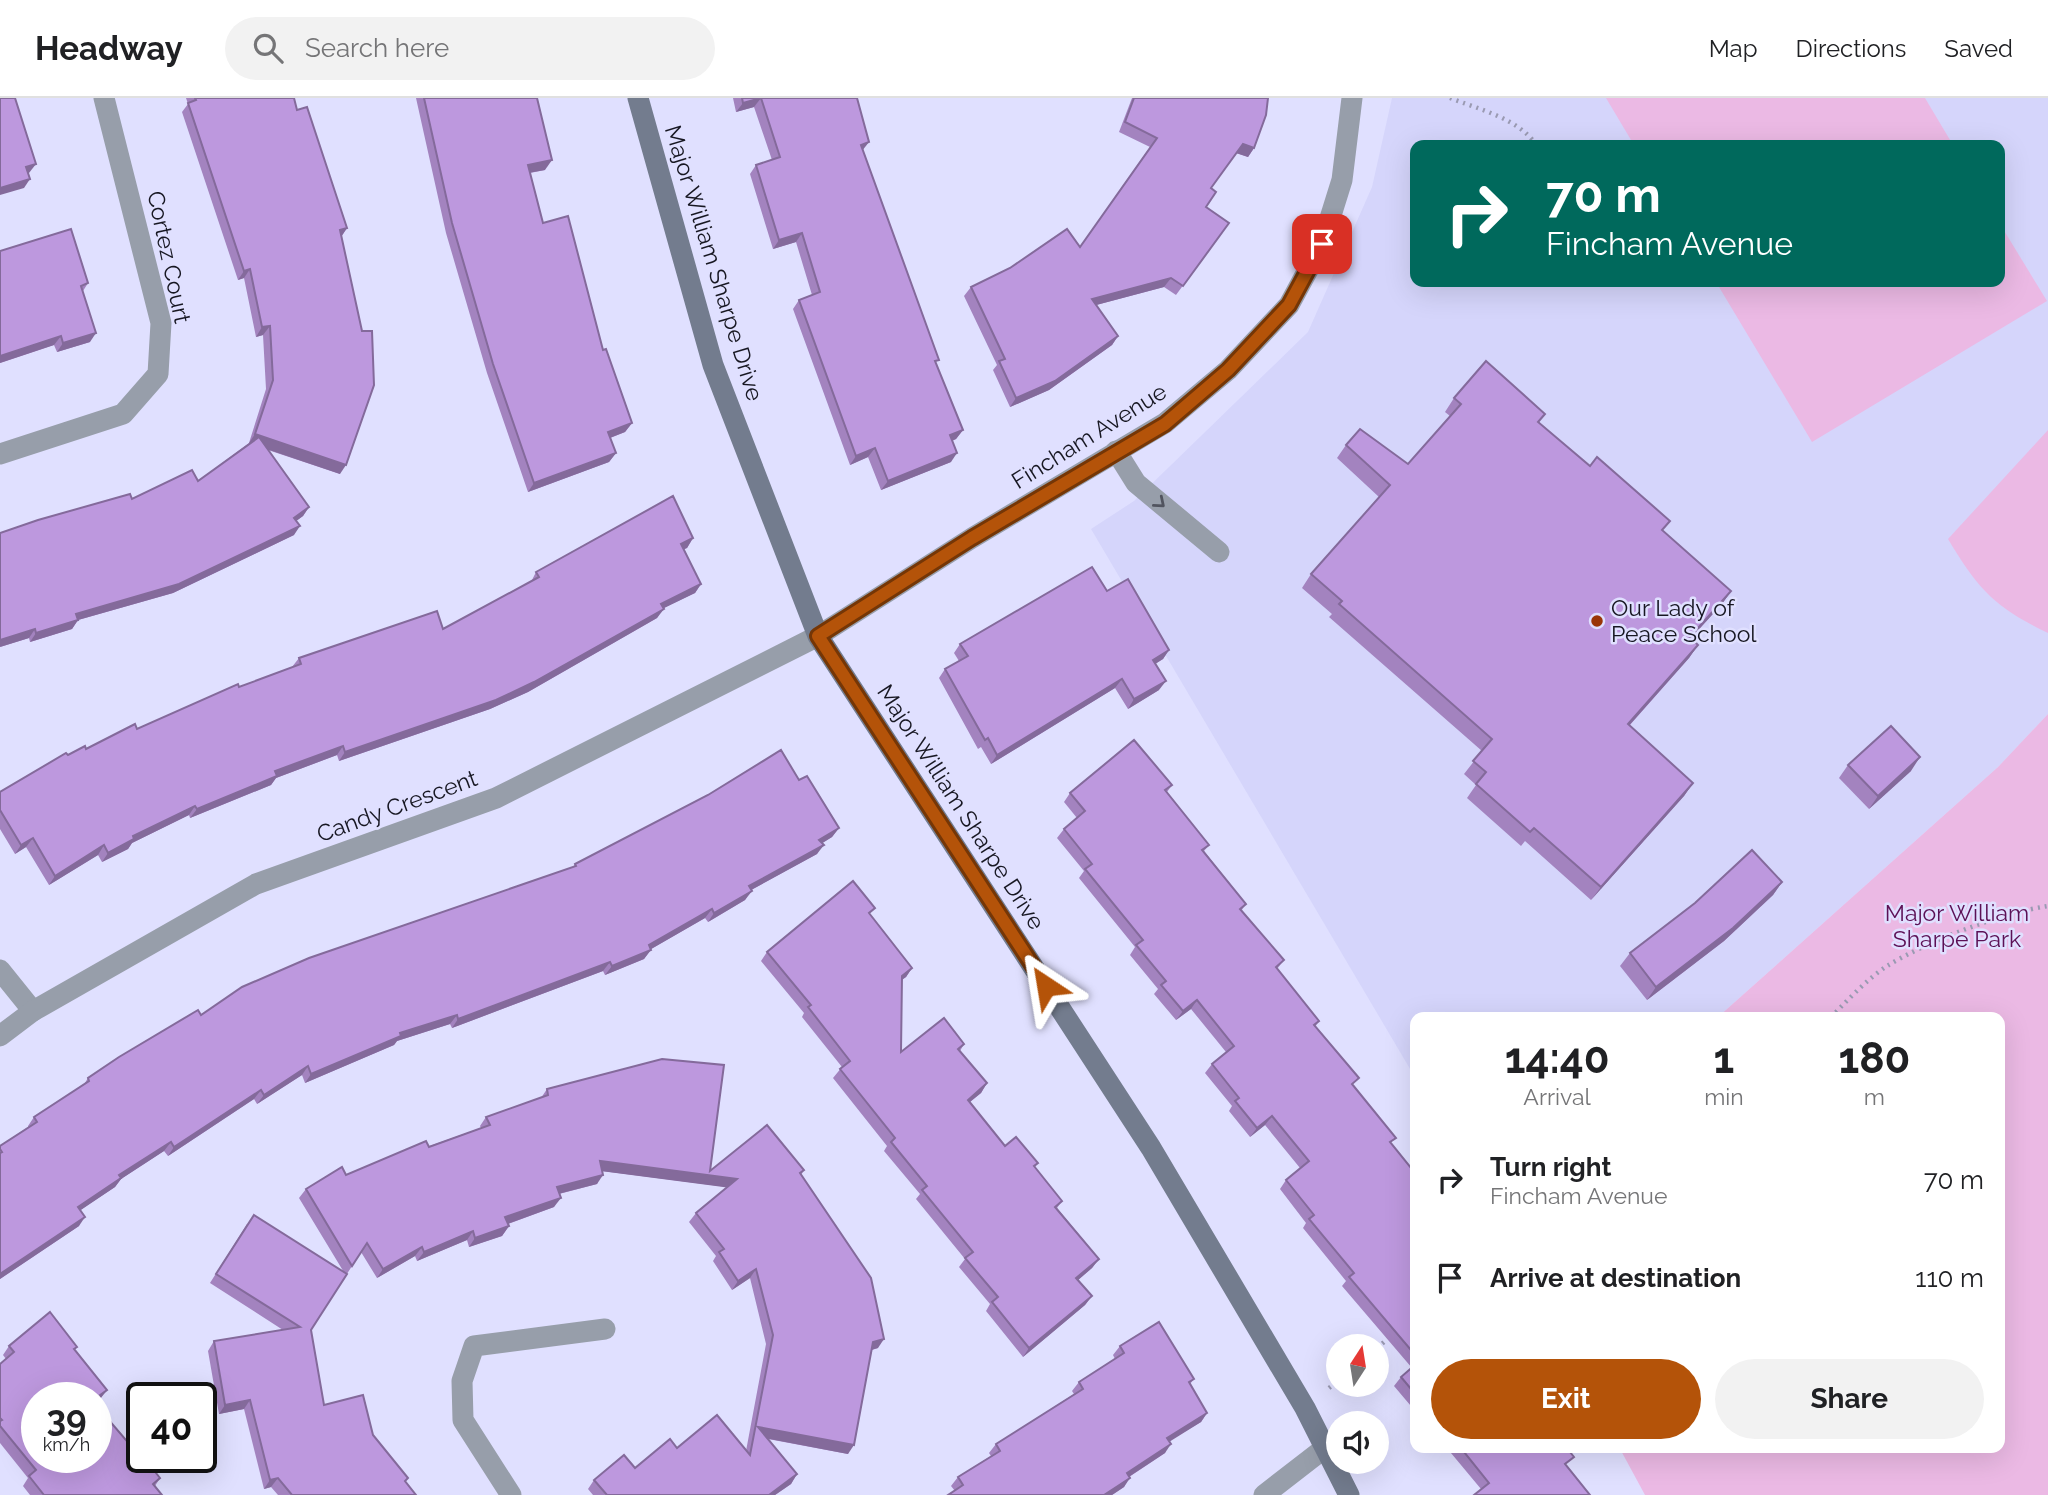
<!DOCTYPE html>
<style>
body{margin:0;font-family:Raleway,sans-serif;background:#f2f2f2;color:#202124;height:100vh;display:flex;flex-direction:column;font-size:26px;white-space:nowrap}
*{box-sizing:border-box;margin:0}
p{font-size:23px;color:#757577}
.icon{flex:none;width:38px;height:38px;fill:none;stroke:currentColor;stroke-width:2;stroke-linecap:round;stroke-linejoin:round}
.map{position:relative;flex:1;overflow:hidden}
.sheet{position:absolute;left:1410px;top:914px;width:595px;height:441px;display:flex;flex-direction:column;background:#fff;border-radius:14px;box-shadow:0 7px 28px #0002}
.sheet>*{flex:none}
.hud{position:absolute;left:1410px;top:42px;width:595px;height:147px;border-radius:14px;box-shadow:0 7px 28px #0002;background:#00695c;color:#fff;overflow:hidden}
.needle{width:46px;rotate:12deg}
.controls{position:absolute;left:1326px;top:1236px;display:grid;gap:14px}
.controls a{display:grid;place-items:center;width:63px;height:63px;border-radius:50%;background:#fff;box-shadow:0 7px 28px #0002;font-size:35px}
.speed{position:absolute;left:21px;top:1284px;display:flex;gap:14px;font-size:35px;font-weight:700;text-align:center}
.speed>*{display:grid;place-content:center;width:91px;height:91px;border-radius:50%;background:#fff;box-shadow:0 7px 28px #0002;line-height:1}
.speed small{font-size:18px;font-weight:400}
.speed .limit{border:4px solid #111;border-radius:10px;background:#fff;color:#111}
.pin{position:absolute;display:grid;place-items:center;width:60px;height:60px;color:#fff;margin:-30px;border-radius:14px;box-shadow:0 4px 10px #0006}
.me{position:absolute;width:77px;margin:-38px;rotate:327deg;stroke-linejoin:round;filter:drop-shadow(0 0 5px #0008)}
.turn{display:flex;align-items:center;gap:24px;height:147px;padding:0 21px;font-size:32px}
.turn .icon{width:91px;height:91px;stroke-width:2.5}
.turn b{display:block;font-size:49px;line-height:60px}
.eta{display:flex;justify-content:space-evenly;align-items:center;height:119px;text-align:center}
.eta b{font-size:42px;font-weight:700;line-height:49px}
.button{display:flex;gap:14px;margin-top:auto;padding:14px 21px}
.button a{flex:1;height:80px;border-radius:42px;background:#b45309;color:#fff;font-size:28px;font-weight:700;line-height:80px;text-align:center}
.button a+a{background:#f2f2f2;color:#202124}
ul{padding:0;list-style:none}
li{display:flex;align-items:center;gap:21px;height:98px;padding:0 21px}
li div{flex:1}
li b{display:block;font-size:26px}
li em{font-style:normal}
header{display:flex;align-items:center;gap:42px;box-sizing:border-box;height:98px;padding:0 35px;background:#fff;border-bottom:2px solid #e0e0e0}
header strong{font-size:33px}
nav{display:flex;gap:38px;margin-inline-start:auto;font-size:24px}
.search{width:490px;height:63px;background:#f2f2f2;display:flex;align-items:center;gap:18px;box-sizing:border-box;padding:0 24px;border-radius:38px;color:#757577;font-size:26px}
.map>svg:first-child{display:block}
.built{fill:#d5d5fb;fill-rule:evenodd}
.green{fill:#ebb9e4}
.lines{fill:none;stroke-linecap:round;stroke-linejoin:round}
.path{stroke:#9a9ab2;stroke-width:4.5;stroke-dasharray:2 5;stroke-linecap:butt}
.lane{stroke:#979eaa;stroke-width:21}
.street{stroke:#979eaa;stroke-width:21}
.secondary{stroke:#737c8e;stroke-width:21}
.wall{fill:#a383bf}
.shaded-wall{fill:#846a9b}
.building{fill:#bd98de;stroke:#846a9b;stroke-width:2}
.oneway{stroke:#51545f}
.route-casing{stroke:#753606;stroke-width:18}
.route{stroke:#b45309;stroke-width:12}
.poi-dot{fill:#9a3507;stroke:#e0e0ff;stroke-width:2.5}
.labels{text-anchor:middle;stroke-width:5;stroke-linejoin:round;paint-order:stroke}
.street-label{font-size:23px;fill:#171722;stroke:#e0e0ff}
.poi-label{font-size:23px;fill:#171722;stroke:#e0e0ff;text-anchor:start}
.park-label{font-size:23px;fill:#5c1056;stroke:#e0e0ff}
</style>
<header>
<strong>Headway</strong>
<div class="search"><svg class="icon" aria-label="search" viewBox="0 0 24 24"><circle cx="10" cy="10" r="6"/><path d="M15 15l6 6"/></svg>Search here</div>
<nav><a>Map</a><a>Directions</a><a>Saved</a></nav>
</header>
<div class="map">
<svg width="2048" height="1397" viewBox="0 0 2048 1397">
<rect width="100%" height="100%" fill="#e0e0ff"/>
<!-- built -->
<path class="built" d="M1392 0H2048V616L1998 669 1718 919H1416V981L1091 431 1134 403 1308 234 1372 89ZM1416 47H2000V184H1416Z"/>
<!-- green -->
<g class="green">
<polygon points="1606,0 1925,0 1953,47 1634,47"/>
<polygon points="2000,126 2047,203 1812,344 1716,184 2000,184"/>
<path d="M2048 332V535C1994 509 1978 491 1948 441Z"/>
<polygon points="2048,616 2048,1397 1645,1397 1619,1349 2000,1349 2000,919 1718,919 1998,669"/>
</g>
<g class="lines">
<!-- path -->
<g class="path">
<path d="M1450 0C1478 11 1520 21 1536 47"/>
<path d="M1831 919C1848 902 1867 881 1887 868 1928 843 2001 815 2048 808"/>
<polyline points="1377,1250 1391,1238"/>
<polyline points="1329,1290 1339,1282"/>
</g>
<!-- lane -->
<polyline class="lane" points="1116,353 1136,385 1219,454"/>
<!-- street -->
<g class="street">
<polyline points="0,356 123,316 158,276 161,225 104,0"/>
<polyline points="0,872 33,913"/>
<polyline points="0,938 33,913 256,786 496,700 818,538 972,440 1165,325 1228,272 1289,207 1322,146 1342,82 1352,0"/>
<polyline points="511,1397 463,1322 462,1283 474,1248 605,1231"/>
<polyline points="1264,1397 1326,1349"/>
</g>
<!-- secondary -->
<polyline class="secondary" points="638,0 713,267 818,538 1151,1050 1305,1310 1349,1397"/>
</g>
<!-- wall -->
<g class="wall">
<polygon points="186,0 294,0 297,12 347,130 341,139 340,376 268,352 309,409 303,418 296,423 294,437 173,495 78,522 72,531 30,544 29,540 0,549 132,401 198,383 249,345 266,291 263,237 256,239 244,180 238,182 182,14 188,6"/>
<polygon points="416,0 537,0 545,72 530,75 543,125 603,252 632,325 625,334 610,340 616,355 609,364 528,394 487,275 446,135"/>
<polygon points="733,0 857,0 863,52 936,265 963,332 956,341 952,343 951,364 881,392 868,359 850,367 793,211 799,202 812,197 796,144 773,151 750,76 756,67 772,62 754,9 736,14"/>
<polygon points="1132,0 1268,0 1254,50 1248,59 1236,55 1211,90 1206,109 1229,125 1176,197 1164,189 1096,207 1118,238 1112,247 1049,292 1010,309 993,272 997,267 964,198 971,189 1080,149 1150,49 1119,34"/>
<polygon points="0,153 88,185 83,193 90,244 57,254 54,247 0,265"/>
<polygon points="1454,300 1545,316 1539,324 1731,493 1722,506 1691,540 1698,547 1689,560 1629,628 1693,685 1684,698 1591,802 1525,743 1521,748 1467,700 1476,687 1464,676 1482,653 1329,519 1332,516 1302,490 1311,476 1379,399 1337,360 1346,347 1408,366 1450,318 1445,314"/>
<polygon points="693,440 687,450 684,451 701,486 695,495 663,510 657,520 528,594 490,611 339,663 337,657 276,680 271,687 190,720 189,717 132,745 128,751 102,764 98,757 49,787 26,749 15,756 0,731 0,694 68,657 137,631 239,589 292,569 299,560 443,531 531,484 536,474"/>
<polygon points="1107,493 1169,552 1163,561 1155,566 1159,592 1128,611 1115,590 991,666 981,649 978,651 939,580 945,571 959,563 954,555 960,546"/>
<polygon points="1848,667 1911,673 1869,711 1839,680"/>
<polygon points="799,682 839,730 832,739 822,745 817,756 751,792 745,802 708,824 705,820 651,851 644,861 605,877 603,873 452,930 450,926 397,943 394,947 305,985 302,977 257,1006 254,1001 168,1058 164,1053 121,1081 115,1089 80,1112 79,1128 0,1181 0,1048 28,1029 28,1028 34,1019 83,988 88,980 201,917 573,770 575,766"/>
<polygon points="1172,687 1167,694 1209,747 1204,753 1246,806 1241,813 1284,862 1277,871 1319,923 1315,929 1391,1046 1416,1076 1416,1314 1394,1288 1401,1279 1412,1270 1342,1188 1346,1183 1303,1130 1306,1125 1280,1091 1286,1082 1300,1070 1265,1027 1250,1039 1229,1013 1232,1008 1205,975 1212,966 1226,954 1191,911 1176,922 1154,896 1158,891 1130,857 1135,849 1079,780 1084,773 1057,740 1064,731 1077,720 1064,704 1070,695"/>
<polygon points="1782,784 1773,797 1724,843 1647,902 1620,868 1630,855"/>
<polygon points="870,817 912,870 906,879 901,882 901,954 964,946 960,953 987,985 981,995 970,1004 1005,1048 1038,1065 1035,1069 1062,1103 1057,1110 1099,1161 1092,1170 1078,1182 1092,1198 1085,1207 1023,1259 986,1213 990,1206 959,1169 965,1161 916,1101 920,1096 884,1053 887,1048 833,980 842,969 802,919 804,915 761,863 767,854"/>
<polygon points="547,991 710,1073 804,1072 801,1077 878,1250 872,1252 848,1356 768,1341 797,1376 791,1386 775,1397 593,1397 588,1391 594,1382 635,1370 677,1350 746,1353 766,1246 750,1180 732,1192 713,1163 716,1158 689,1124 696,1115 727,1089 602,1073 597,1086 559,1096 554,1109 508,1126 509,1128 502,1138 469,1149 467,1142 417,1163 415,1158 377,1180 361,1154 311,1232 324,1307 373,1337 408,1380 405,1384 416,1397 278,1397 271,1389 264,1391 244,1311 219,1316 208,1253 214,1243 283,1232 210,1185 247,1126 345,1176 299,1100 306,1091 481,1030 480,1028 486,1019 541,1000"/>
<polygon points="9,1248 75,1252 107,1292 100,1301 96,1304 96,1300 37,1300 131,1348 160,1380 155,1388 162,1397 30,1397 23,1388 28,1380 0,1345 0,1266 6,1261 3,1257"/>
<polygon points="1120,1248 1194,1281 1190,1286 1207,1315 1201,1324 1169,1343 1165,1355 1129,1379 1124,1389 1112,1397 948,1397 955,1393 951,1388 958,1379 991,1358 989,1355 996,1346 1074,1296 1072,1293 1079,1284 1115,1261 1113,1257"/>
<polygon points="1435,1349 1566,1349 1481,1391 1446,1349 1440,1354"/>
</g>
<!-- shaded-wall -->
<g class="shaded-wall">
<polygon points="761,0 754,9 736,14 743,5"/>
<polygon points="869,44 862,53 861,47"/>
<polygon points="1243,46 1254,50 1248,59 1236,55"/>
<polygon points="552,62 545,72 522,76 528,67"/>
<polygon points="36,66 29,75 20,78 26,69"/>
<polygon points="30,81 24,90 0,97 0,90"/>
<polygon points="347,130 341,139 340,132"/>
<polygon points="802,135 796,144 773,151 779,142"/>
<polygon points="250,171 244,180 238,182 244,173"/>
<polygon points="1171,180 1164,189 1085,210 1092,201"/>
<polygon points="270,228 263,237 256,239 262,229"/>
<polygon points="96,235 90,244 57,254 63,245"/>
<polygon points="61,238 54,247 0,265 0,258"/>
<polygon points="1118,238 1112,247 1049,292 1010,309 1016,300"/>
<polygon points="632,325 625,334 602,343 608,334"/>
<polygon points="963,332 956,341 944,346 950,337"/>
<polygon points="255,336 346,367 340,376 249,345"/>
<polygon points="875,350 868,359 850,367 856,358"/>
<polygon points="616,355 609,364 528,394 534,385"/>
<polygon points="957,355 951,364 881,392 888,383"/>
<polygon points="309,409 303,418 288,429 294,420"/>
<polygon points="300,428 294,437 173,495 78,522 72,531 30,544 36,535 76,516"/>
<polygon points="693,440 687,450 675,455 681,446"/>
<polygon points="701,486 695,495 654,515 661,506"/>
<polygon points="1731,493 1722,506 1680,552 1690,539"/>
<polygon points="664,511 657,520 528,594 490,611 339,663 345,654"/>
<polygon points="35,531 29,540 0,549 0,542"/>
<polygon points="1698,547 1689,560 1618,640 1628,626"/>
<polygon points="1169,552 1163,561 1147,571 1153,562"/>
<polygon points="1122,581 1115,590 991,666 997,657"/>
<polygon points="1166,583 1159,592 1128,611 1134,601"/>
<polygon points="343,648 337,657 276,680 271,687 190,720 197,711 275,673"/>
<polygon points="1920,659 1911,673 1869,711 1878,698"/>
<polygon points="1693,685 1684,698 1591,802 1601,789"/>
<polygon points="195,708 189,717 132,745 128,751 102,764 108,755 133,738"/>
<polygon points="839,730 832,739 813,751 819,742"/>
<polygon points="33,740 26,749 15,756 21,747"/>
<polygon points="104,747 98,757 49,787 55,778"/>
<polygon points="824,747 817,756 742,797 749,788"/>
<polygon points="1782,784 1773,797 1724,843 1647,902 1656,889"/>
<polygon points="752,793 745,802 708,824 714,815"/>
<polygon points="712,811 705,820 646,854 651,852 644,861 605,877 612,868"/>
<polygon points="610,864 603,873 452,930 458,921"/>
<polygon points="912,870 906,879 895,887 902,878"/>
<polygon points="1197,902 1191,911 1176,922 1183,913"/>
<polygon points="457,917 450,926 397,943 394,947 305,985 311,976 400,935"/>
<polygon points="308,968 302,977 257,1006 264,997"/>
<polygon points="987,985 981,995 961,1011 968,1002"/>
<polygon points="261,992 254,1001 168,1058 174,1049"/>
<polygon points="1272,1018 1265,1027 1250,1039 1257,1030"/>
<polygon points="171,1044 164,1053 121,1081 115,1089 72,1118 78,1109 119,1077"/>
<polygon points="600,1063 737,1081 731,1090 593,1072"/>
<polygon points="603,1077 597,1086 550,1098 557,1089"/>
<polygon points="561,1100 554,1109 499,1129 505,1119"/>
<polygon points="85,1119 79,1128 0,1181 0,1176"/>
<polygon points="509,1128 502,1138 469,1149 475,1140"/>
<polygon points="473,1133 467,1142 417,1163 424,1154"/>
<polygon points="422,1149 415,1158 377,1180 383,1171"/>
<polygon points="1099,1161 1092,1170 1070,1189 1076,1180"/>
<polygon points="756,1171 750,1180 732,1192 738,1183"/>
<polygon points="1092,1198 1085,1207 1023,1259 1029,1250"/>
<polygon points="884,1241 878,1250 867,1253 873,1244"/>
<polygon points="107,1292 100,1301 96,1304 96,1300"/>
<polygon points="250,1302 244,1311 219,1316 225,1307"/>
<polygon points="1207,1315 1201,1324 1161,1349 1167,1340"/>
<polygon points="758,1329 854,1347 848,1356 754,1338"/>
<polygon points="1171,1346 1165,1355 1121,1384 1127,1375"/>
<polygon points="797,1376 791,1386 775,1397 769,1397"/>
<polygon points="278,1380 271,1389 264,1391 270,1382"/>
<polygon points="1130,1380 1124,1389 1112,1397 1104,1397"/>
</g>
<!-- building -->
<g class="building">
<polygon points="0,0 15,0 36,66 26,69 30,81 0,90"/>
<polygon points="195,0 294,0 297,12 307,9 347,130 340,132 362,233 372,233 374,287 346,367 255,336 273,282 270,228 262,229 250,171 244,173 188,5 196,2"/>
<polygon points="424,0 537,0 552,62 528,67 543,125 568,118 603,252 606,251 632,325 608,334 616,355 534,385 493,266 452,125"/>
<polygon points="742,0 857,0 869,44 861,47 939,262 935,263 963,332 950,337 957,355 888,383 875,350 856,358 799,202 820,194 802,135 779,142 756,67 780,59 761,0 743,5"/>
<polygon points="1134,0 1268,0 1266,17 1254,50 1243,46 1211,90 1216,94 1206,109 1229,125 1183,188 1171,180 1092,201 1118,238 1055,283 1016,300 999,263 1005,261 971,189 1010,170 1067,131 1080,149 1157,40 1125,24"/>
<polygon points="71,131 88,185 81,188 96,235 63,245 61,238 0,258 0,153"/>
<polygon points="1486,263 1545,316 1538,324 1590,368 1597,359 1670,423 1662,432 1731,493 1690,539 1698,547 1628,626 1693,685 1601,789 1534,730 1530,734 1476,686 1486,674 1473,663 1492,641 1339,506 1342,503 1311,476 1390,387 1346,347 1360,331 1408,366 1461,306 1454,300"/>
<polygon points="259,339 309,409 294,420 300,428 179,486 76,516 78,522 36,535 35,531 0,542 0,435 38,422 130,396 132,401 192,372 198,383"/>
<polygon points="673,398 693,440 681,446 701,486 661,506 664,511 534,584 496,602 345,654 343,648 275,673 277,678 197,711 195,708 133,738 134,741 108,755 104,747 55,778 33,740 21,747 0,712 0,694 66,655 68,657 85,648 86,651 135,626 137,631 238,586 239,589 301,566 299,560 437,513 443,531 539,479 536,474"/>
<polygon points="1092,469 1107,493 1128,481 1169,552 1153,562 1166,583 1134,601 1122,581 997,657 988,640 985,642 945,571 968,558 960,546"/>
<polygon points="1891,628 1920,659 1878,698 1848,667"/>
<polygon points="1134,642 1172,687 1165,692 1209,747 1202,752 1246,806 1240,811 1284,862 1276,869 1319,923 1314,927 1359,980 1352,986 1396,1040 1390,1044 1416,1076 1416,1258 1349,1179 1354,1175 1309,1121 1314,1117 1286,1082 1309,1063 1272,1018 1257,1030 1235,1003 1239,1000 1212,966 1234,948 1197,902 1183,913 1161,887 1166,883 1136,847 1143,842 1085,771 1092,766 1064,731 1085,713 1070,695"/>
<polygon points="781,652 799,682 807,678 839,730 819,742 824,747 749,788 752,793 714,815 712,811 649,847 651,852 612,868 610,864 458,921 457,917 400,935 401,938 311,976 308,968 264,997 261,992 174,1049 171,1044 119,1077 121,1080 78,1109 85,1119 0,1176 0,1055 2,1054 0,1051 0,1048 37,1024 34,1019 89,983 88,980 119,959 198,912 201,917 242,889 309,860 576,768 575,766 708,697"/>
<polygon points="1752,752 1782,784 1733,830 1656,889 1630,855 1695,805"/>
<polygon points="853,783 875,810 869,815 912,870 902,878 901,954 944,920 964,946 958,951 987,985 968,1002 1005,1048 1016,1039 1038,1065 1034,1068 1062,1103 1055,1109 1099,1161 1076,1180 1092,1198 1029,1250 992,1204 998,1199 965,1160 973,1154 922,1092 927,1088 891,1044 895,1040 840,971 850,963 808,909 811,907 767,854"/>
<polygon points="662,961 724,967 710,1073 767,1027 804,1072 800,1075 871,1180 884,1241 873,1244 854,1347 758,1329 797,1376 769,1397 607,1397 594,1382 624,1357 635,1370 670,1341 677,1350 717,1317 750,1357 773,1237 756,1171 738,1183 719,1154 724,1151 696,1115 737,1081 600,1063 603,1077 557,1089 561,1100 505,1119 509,1128 475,1140 473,1133 424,1154 422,1149 383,1171 367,1145 352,1168 306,1091 342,1069 346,1077 426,1043 429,1049 490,1027 486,1019 548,997 547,991"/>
<polygon points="254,1117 347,1176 311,1232 324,1307 363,1297 373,1337 408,1380 405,1383 416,1397 292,1397 278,1380 270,1382 250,1302 225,1307 214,1243 300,1229 216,1176"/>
<polygon points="50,1214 77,1249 74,1251 107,1292 96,1300 37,1300 37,1360 96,1360 96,1307 131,1348 134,1346 142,1356 142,1360 144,1360 160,1380 153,1386 162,1397 44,1397 29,1378 36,1372 0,1328 0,1323 2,1322 0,1320 0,1266 14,1254 9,1248"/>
<polygon points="1159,1224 1194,1281 1189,1284 1207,1315 1167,1340 1171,1346 1127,1375 1130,1380 1104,1397 948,1397 963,1387 958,1379 1000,1353 996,1346 1083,1291 1079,1284 1124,1255 1120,1248"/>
<polygon points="1416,1266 1416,1297 1401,1279"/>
<polygon points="1460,1349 1566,1349 1574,1359 1565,1366 1590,1397 1474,1397 1489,1385"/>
</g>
<!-- one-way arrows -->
<defs><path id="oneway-chevron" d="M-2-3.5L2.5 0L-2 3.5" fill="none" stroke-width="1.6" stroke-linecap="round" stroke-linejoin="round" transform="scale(1.75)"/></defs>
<use class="oneway" href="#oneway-chevron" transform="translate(1160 405) rotate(40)"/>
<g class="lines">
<defs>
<polyline id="route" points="1046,888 818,538 972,440 1165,326 1228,272 1289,207 1322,146"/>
</defs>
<!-- route casing -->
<use href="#route" class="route-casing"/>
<!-- route -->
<use href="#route" class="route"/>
</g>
<!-- markers -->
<circle class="poi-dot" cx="1597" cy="523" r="7"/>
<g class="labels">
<!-- street labels -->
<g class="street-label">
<text transform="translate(169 159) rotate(78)" y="8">Cortez Court</text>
<text transform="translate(714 165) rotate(73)" y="8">Major William Sharpe Drive</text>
<text transform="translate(1089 338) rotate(-32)" y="8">Fincham Avenue</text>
<text transform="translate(397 708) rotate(-20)" y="8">Candy Crescent</text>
<text transform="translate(961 709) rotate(57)" y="8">Major William Sharpe Drive</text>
</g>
<!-- poi labels -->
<g class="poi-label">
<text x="1611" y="518">Our Lady of<tspan x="1611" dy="26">Peace School</tspan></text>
</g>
<!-- park labels -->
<g class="park-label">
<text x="1957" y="823">Major William<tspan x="1957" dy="26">Sharpe Park</tspan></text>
</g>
</g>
</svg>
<div class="controls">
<a><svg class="needle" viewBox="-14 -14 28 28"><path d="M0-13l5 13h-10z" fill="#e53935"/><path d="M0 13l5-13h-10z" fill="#757577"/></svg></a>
<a><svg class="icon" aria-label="sound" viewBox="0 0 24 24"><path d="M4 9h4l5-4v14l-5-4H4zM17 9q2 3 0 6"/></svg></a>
</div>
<div class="speed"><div>39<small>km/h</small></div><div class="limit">40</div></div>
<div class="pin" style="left:1322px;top:146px;background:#d93025"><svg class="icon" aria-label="arrive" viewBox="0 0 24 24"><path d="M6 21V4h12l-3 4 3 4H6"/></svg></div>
<svg class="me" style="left:1046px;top:888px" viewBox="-20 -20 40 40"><path d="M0-17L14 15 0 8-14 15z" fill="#b45309" stroke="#fff" stroke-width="4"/></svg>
<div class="hud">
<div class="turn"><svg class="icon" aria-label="right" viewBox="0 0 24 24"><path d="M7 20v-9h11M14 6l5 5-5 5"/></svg><div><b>70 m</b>Fincham Avenue</div></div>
</div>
<section class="sheet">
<div class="eta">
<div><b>14:40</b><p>Arrival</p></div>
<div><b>1</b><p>min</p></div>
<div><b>180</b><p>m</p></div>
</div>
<ul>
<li><svg class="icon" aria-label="right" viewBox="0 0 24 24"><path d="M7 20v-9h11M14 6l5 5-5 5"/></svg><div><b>Turn right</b><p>Fincham Avenue</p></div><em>70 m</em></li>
<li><svg class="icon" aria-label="arrive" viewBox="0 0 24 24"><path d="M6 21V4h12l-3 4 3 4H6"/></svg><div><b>Arrive at destination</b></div><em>110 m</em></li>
</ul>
<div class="button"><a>Exit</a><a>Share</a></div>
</section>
</div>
